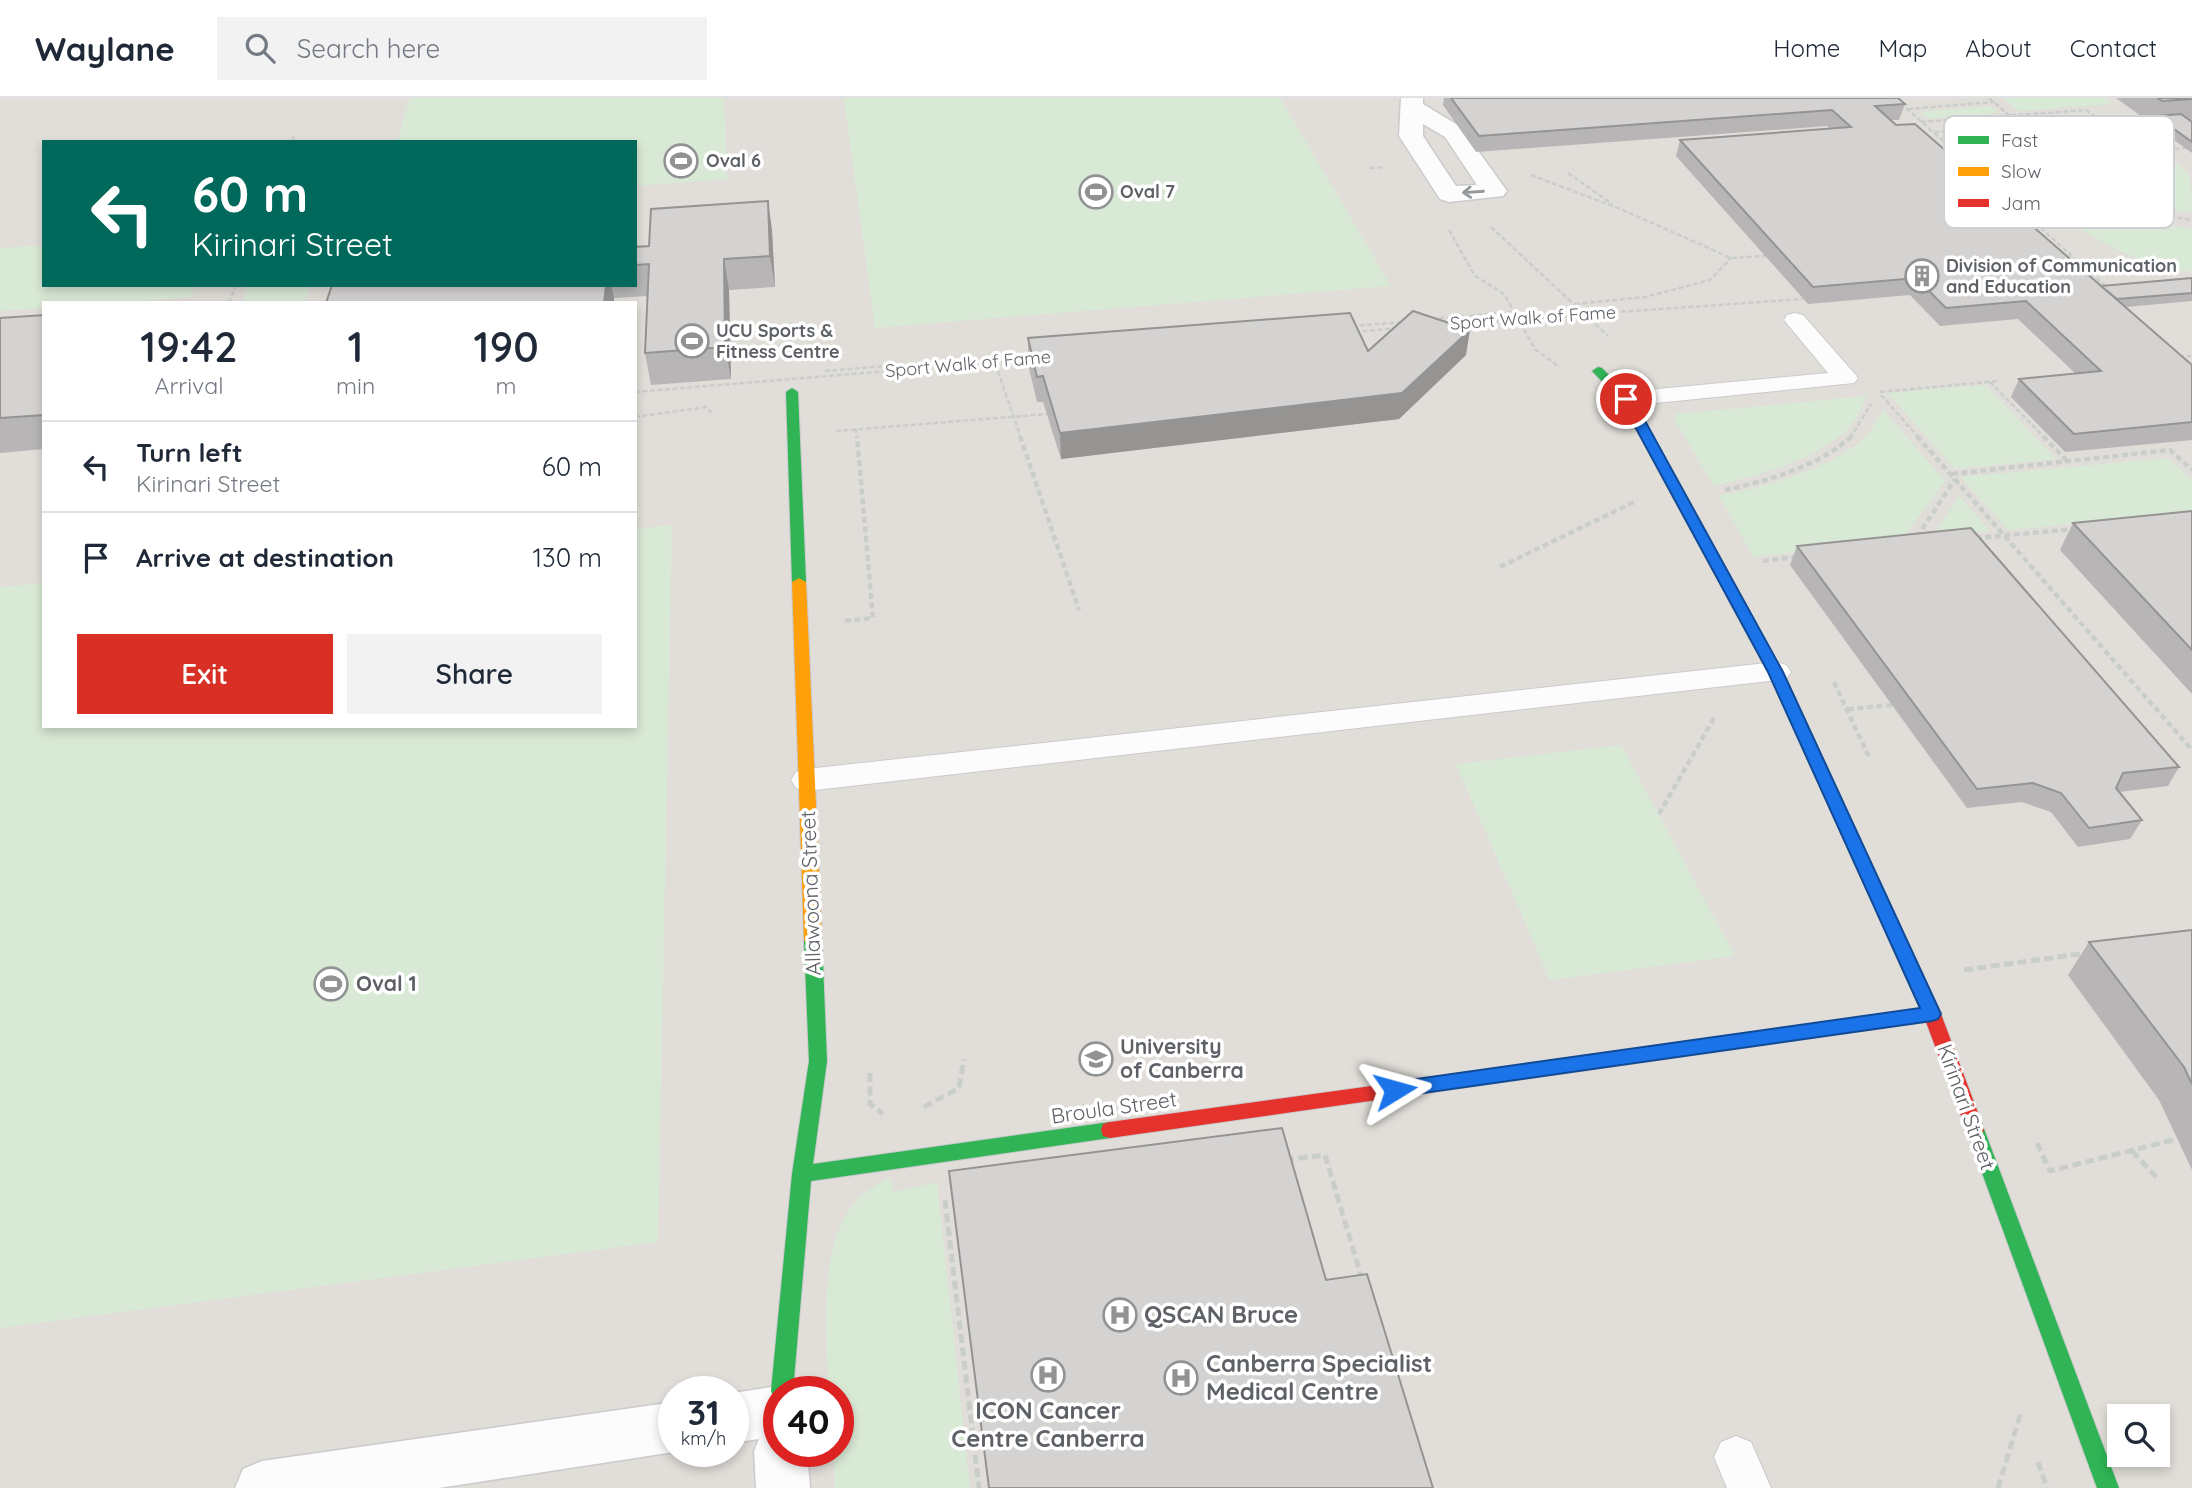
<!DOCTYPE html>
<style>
body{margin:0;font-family:Quicksand,sans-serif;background:#f2f2f3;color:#1f2937;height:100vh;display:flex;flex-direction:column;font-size:26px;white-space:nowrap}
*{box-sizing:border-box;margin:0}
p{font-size:23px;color:#747a83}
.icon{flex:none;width:38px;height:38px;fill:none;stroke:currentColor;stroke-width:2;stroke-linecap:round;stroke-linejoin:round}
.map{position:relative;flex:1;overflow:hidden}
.details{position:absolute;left:42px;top:203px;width:595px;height:427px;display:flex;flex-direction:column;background:#fff;border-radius:0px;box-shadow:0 4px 10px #0003}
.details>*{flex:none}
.hud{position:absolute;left:42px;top:42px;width:595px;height:147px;border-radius:0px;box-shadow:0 4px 10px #0003;background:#00695c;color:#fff;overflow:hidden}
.tools{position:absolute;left:2107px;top:1306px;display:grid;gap:14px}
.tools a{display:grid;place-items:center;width:63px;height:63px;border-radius:0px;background:#fff;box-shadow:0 4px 10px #0003;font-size:35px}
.speed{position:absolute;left:658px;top:1278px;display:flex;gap:14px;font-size:35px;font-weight:700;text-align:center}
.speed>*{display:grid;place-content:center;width:91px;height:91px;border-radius:50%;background:#fff;box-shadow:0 4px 10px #0003;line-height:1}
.speed small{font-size:18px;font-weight:400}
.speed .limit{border:10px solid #d22;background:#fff;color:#111}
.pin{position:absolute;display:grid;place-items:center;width:60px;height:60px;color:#fff;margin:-30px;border:4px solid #fff;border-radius:50%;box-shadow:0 2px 7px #0007}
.me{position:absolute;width:77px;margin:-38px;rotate:82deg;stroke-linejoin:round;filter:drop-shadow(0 0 5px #0008)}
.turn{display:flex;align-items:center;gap:24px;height:147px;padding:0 35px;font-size:32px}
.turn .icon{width:91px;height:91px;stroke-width:2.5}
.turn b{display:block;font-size:49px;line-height:60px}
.eta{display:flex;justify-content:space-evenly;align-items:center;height:119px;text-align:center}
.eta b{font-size:42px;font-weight:600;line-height:49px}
.primary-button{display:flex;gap:14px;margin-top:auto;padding:14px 35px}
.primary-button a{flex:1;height:80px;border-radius:0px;background:#d93025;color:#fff;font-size:28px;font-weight:600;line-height:80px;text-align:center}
.primary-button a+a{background:#f2f2f3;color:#1f2937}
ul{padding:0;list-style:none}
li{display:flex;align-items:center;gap:21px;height:91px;padding:0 35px;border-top:2px solid #e0e1e3}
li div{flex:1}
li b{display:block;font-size:26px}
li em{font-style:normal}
header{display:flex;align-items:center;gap:42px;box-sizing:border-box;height:98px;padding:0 35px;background:#fff;border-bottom:2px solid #e0e1e3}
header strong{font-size:33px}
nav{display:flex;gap:38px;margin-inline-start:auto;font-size:24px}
.search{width:490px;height:63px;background:#f2f2f3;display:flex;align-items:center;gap:18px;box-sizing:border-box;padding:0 24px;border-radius:0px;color:#747a83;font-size:26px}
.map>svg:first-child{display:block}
.education{fill:#e1ded9;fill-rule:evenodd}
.green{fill:#d8e9d5}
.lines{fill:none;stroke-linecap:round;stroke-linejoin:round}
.lane-casing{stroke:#cacbcb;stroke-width:2}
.street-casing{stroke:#cacbcb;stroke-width:3}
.fast-casing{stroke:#c9c9ca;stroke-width:2}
.slow-casing{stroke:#c9c9ca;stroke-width:2}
.jam-casing{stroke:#c9c9ca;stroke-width:2}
.path-far2{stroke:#cacecb;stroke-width:2.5;stroke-dasharray:5 2.5;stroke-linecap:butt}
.path-far1{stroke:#cacecb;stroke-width:4.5;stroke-dasharray:6 3.5;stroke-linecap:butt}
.path{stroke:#cacecb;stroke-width:5;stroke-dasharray:9 4.5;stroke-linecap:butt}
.lane{fill:#fcfcfc;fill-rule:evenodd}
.street{fill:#fcfcfc;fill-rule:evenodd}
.fast{fill:#30b455;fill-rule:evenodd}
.slow{fill:#ff9f0a;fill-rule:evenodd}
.jam{fill:#e5322d;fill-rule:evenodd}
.path-bridge{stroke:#cacecb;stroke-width:2.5;stroke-dasharray:5 2.5;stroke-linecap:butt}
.wall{fill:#b7b5b5}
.shaded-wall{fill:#959493}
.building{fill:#d5d3d2;stroke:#959493;stroke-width:2}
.oneway{stroke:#95989b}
.route{fill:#1a73e8;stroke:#114b97;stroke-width:2}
.labels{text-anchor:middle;stroke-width:7;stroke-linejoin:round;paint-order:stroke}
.far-poi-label{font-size:18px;font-weight:bold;fill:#5e6267;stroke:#fff;text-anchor:start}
.far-street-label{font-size:18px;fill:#5e6267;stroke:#fff}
.street-label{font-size:21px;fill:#5e6267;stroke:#fff}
.poi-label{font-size:21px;font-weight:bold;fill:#5e6267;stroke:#fff;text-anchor:start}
.near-poi-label{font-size:24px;font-weight:bold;fill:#5e6267;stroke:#fff;text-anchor:start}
.key{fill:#fff;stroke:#cfd0d1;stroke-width:2}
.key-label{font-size:19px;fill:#5e6267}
</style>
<header>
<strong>Waylane</strong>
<div class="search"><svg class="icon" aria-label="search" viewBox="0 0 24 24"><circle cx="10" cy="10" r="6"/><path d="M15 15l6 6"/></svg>Search here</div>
<nav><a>Home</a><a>Map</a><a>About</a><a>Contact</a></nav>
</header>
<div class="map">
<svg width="2192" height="1390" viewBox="0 0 2192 1390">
<rect width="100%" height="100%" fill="#eeece9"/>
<!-- education -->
<path class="education" d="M0 0H2192V1390H0ZM44 44H635V187H44ZM44 205H635V628H44ZM674 1293H733V1353H674ZM779 1293H838V1353H779ZM2119 1318H2158V1356H2119Z"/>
<!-- green -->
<g class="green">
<polygon points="410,0 724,0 727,81 635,88 635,44 397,44"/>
<polygon points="844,0 1280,0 1391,188 875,230"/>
<polygon points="2002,0 2105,0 2113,6 2019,13"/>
<polygon points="1990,8 1999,15 1929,21 1921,14"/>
<path d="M2151 59C2192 65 2192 77 2192 114L2148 111 2132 102 2138 88 2128 66 2134 61Z"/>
<path d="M2099 109 2145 123 2192 131V173C2165 176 2089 142 2069 122L2071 113Z"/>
<polygon points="44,147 44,187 196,187 190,199 117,205 44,205 44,210 0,213 0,150"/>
<polygon points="249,187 310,187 304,205 243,205"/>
<polygon points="1985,287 2056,361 1955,371 1888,295"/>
<path d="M1867 298C1861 311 1852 330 1840 338 1804 366 1757 377 1714 388L1674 321 1676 316Z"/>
<path d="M1883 312 1945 383 1901 442 1753 459 1719 397C1761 391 1841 368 1869 335 1874 328 1879 319 1883 312Z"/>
<polygon points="2168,360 2192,382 2192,414 2008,432 1961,379"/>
<polygon points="1959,398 1990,433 1932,440"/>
<polygon points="672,427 658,1144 0,1230 0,489 44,485 44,628 635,628 635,431"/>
<polygon points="1621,647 1735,858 1550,882 1456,666"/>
<path d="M890 1079 894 1094 937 1084 970 1390H835L833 1353H838V1293H829C826 1241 817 1139 859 1100 868 1092 880 1085 890 1079Z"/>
</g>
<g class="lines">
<defs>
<g id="lane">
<polygon points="1795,215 1803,217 1854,275 1858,280 1854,285 1626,308 1617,306 1614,301 1617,296 1626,294 1828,275 1784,222 1787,217"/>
<polygon points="1776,564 1786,567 1791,574 1786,581 807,693 796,690 791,682 796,674 807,671"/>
<polygon points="1736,1338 1751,1344 1771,1390 1727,1390 1714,1359 1721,1344"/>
</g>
<g id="street">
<path d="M1401 0H1423V6L1461 29 1507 93 1503 98 1449 104 1440 101 1399 38ZM1423 26 1445 39 1477 87 1456 88 1423 38Z"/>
<polygon points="779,1288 793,1293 779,1293 779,1353 807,1353 810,1390 756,1390 754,1353 759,1341 733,1345 733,1295"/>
<polygon points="674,1304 674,1353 678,1353 674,1354 439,1390 235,1390 243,1371 262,1363"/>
</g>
<g id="fast">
<polygon points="1598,269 1602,270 1632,301 1783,574 1857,734 1855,738 1849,740 1841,734 1769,574 1621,303 1592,273"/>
<polygon points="792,290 798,294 806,484 799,488 792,484 786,294"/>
<polygon points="813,835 819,837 822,842 827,963 813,1066 1110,1024 1117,1026 1119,1032 1117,1038 1110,1040 811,1083 793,1293 779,1293 779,1302 774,1300 771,1293 792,1076 809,963 804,842 807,837"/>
<polygon points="1975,1023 1982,1025 1984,1031 2119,1390 2097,1390 1966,1031 1968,1025"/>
</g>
<g id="slow">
<polygon points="799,480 806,484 822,842 819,847 807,847 804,842 792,484"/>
<polygon points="1932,909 1938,911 1941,916 1938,921 1932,923 1553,977 1547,975 1544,970 1547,965 1553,963"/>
</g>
<g id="jam">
<polygon points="1849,728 1857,734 1941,916 1984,1031 1982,1037 1975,1039 1968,1037 1966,1031 1923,916 1841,734"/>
<polygon points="1553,963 1559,965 1562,970 1559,975 1553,977 1110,1040 1103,1038 1101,1032 1103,1026 1110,1024"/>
</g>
</defs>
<!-- lane casing -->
<use href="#lane" class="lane-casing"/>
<!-- street casing -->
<use href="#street" class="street-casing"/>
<!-- fast casing -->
<use href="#fast" class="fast-casing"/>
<!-- slow casing -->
<use href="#slow" class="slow-casing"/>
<!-- jam casing -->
<use href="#jam" class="jam-casing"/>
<!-- path-far2 -->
<g class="path-far2">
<polyline points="1895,0 2108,190"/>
<polyline points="1989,0 2020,26"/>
<polyline points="1908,11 1994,4"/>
<polyline points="1921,24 2086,12 2098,21"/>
<polyline points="1934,34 2123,20 2167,52 2125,55 2104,60 2108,99 2138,113 2192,122"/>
<polyline points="292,44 294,38"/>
<polyline points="2167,52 2192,49"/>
<polyline points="1370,70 1385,69"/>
<polyline points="1568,75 1612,106"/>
<polyline points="1531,77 1618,110 1731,160 1765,158"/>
<polyline points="2013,108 2108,99"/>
<polyline points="1491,129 1608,238"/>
<polyline points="1449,132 1475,178 1504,196 1535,251 1559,269"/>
<polyline points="229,205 236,187"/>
<polyline points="1575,206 1645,199 1710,182 1731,160"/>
<polyline points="1432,221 1515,214"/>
<polyline points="1352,228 1406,224"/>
<polyline points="1467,236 1478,224"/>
<polyline points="993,259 1021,340"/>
<polyline points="2179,259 2192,258"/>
<polyline points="825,273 1033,256"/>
<polyline points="1990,284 2045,340"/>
<polyline points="1880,294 1998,283"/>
<polyline points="1881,297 1919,340"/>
<polyline points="635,319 706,309 714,317"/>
<polyline points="856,331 857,340"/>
<polyline points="836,333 1047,316"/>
<polyline points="1850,340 1871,306"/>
</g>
<!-- path-far1 -->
<g class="path-far1">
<polyline points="1020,338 1079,512"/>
<polyline points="1917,338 2192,652"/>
<polyline points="2043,338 2067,363"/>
<polyline points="1952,376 2170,352 2192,372"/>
<path d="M1725 392C1768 383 1819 368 1852 338"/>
<polyline points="1917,439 1955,381"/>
<polyline points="1976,440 2075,431"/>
<polyline points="1763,463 1796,459"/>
<polyline points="1500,469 1636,403"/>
<polyline points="845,523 873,520 857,338"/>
<polyline points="1834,584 1869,659"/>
<polyline points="1848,611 1892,607"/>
<polyline points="1659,716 1714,620 1717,620"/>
</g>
<!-- path -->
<g class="path">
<polyline points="1964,872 2087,855"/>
<polyline points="870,975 870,1006 883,1016"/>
<polyline points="924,1009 959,990 964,961"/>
<polyline points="2037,1045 2050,1073 2177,1041"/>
<polyline points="2132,1053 2159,1082"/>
<polyline points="1285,1062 1325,1057 1362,1181"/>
<polyline points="945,1102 979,1390"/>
<polyline points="2038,1364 2047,1390"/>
<polyline points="1998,1390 2021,1314"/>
</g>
<!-- lane -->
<use href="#lane" class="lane"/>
<!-- street -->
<use href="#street" class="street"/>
<!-- fast -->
<use href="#fast" class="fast"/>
<!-- slow -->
<use href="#slow" class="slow"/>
<!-- jam -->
<use href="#jam" class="jam"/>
<!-- path-bridge -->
<g class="path-bridge">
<polyline points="1449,226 1803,201"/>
<polyline points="1355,234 1398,230"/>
<polyline points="635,294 1032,261"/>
</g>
</g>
<!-- wall -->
<g class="wall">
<polygon points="1444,0 1898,0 1905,6 1899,22 1891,22 2101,188 2192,180 2192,203 2126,209 2192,267 2192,342 2065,354 2011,299 2019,281 2076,276 2018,221 1940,228 1910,197 1808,206 1676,58 1680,42 1830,31 1827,28 1476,54 1443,7"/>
<polygon points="2116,0 2192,0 2192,55"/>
<polygon points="768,103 772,133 775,189 729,192 731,281 651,287 645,255 648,198 614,200 614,205 326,205 332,187 635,187 635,149 649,148"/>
<polygon points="44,217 44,351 0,355 0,220"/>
<polygon points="1028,240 1368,253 1466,257 1399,321 1061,361 1043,304 1037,304 1028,266"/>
<polygon points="2192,413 2192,596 2060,452 2073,425"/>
<polygon points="1797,448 2179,669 2168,688 2119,694 2142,722 2130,741 2078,749 2051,714 2022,704 1967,710 1790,467"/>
<polygon points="2192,832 2192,1072 2159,1002 2068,877 2089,844"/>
</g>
<!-- shaded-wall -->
<g class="shaded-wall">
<polygon points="768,103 772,133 775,189 770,158"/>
<polygon points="724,161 729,192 731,281 725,249"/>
<polygon points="606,187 611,187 614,200 614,205 604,205"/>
<polygon points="1470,232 1466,257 1399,321 1061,361 1060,335"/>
</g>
<!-- building -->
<g class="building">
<polygon points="1451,0 1898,0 1905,6 1875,8 1896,27 1915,26 2192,267 2192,324 2074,336 2019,281 2101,273 2026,203 1946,210 1916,180 1813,189 1680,42 1851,29 1832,12 1479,38"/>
<polygon points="2158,0 2192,0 2192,1 2162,3"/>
<polygon points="2181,16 2192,24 2192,44 2156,18"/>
<polygon points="768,103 770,158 724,161 725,249 645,255 649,166 635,167 635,149 649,148 651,111"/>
<polygon points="2192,180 2192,195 2117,201 2101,188"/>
<polygon points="332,187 606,187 604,205 326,205"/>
<polygon points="1413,213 1470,232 1402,295 1060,335 1043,278 1037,279 1028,240 1350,215 1368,253"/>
<polygon points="44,217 44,317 0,320 0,220"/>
<polygon points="2192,413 2192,552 2073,425"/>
<polygon points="1971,430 2179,669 2123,675 2116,690 2142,722 2089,730 2061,695 2033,685 1977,691 1797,448"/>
<polygon points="2192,832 2192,986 2184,969 2089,844"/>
<polygon points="1282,1030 1326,1182 1367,1176 1433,1390 989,1390 949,1073"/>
</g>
<!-- one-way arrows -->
<defs><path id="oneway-shaft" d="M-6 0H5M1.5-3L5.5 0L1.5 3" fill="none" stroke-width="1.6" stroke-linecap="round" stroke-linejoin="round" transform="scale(1.75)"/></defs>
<use class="oneway" href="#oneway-shaft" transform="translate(1473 94) rotate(176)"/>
<!-- route -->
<polygon class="route" points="1626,298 1633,301 1783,574 1941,916 1938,921 1932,923 1395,999 1388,997 1386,992 1388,986 1395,984 1920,910 1768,574 1620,301"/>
<!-- icons -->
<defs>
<symbol id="stadium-ring" viewBox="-11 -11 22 22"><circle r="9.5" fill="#fff" stroke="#909294" stroke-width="1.5"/><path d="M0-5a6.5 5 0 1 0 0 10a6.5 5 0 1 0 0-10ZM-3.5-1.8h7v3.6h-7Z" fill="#909294"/></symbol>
<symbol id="building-ring" viewBox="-11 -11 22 22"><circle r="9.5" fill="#fff" stroke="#909294" stroke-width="1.5"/><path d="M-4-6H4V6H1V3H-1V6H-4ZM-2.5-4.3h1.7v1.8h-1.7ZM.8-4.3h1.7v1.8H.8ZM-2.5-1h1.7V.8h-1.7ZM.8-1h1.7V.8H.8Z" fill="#909294"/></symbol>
<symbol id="university-ring" viewBox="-11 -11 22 22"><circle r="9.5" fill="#fff" stroke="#909294" stroke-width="1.5"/><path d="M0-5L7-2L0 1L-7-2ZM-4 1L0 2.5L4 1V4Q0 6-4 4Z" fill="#909294"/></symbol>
<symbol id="hospital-ring" viewBox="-11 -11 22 22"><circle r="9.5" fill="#fff" stroke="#909294" stroke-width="1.5"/><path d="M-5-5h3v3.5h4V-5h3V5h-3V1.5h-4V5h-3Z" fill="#909294"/></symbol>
</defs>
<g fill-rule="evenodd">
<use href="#stadium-ring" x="662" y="44" width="38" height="38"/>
<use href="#stadium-ring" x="1077" y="75" width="38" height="38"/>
<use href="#building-ring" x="1903" y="159" width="38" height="38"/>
<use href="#stadium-ring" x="673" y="224" width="38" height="38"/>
<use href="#stadium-ring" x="312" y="867" width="38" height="38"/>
<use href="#university-ring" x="1077" y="942" width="38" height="38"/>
<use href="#hospital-ring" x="1101" y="1198" width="38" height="38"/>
<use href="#hospital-ring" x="1029" y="1258" width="38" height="38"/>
<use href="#hospital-ring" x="1162" y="1261" width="38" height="38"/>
</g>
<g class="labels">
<!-- far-poi labels -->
<g class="far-poi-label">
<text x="706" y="69">Oval 6</text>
<text x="1120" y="100">Oval 7</text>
<text x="1946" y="174">Division of Communication<tspan x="1946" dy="21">and Education</tspan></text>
<text x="716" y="239">UCU Sports &amp;<tspan x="716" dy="21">Fitness Centre</tspan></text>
</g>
<!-- far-street labels -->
<g class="far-street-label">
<text transform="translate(1533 220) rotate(-4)" y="6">Sport Walk of Fame</text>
<text transform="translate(968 266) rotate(-5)" y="6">Sport Walk of Fame</text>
</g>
<!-- street labels -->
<g class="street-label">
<text transform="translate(811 795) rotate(-92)" y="7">Allawoona Street</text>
<text transform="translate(1966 1009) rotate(70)" y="7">Kirinari Street</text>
<text transform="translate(1114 1010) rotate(-8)" y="7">Broula Street</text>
</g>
<!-- poi labels -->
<g class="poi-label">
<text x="356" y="893">Oval 1</text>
<text x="1120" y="956">University<tspan x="1120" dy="24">of Canberra</tspan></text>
</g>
<!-- near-poi labels -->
<g class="near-poi-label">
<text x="1144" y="1225">QSCAN Bruce</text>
<text x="1206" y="1274">Canberra Specialist<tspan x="1206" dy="28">Medical Centre</tspan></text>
<text x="1048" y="1321" text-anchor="middle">ICON Cancer<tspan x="1048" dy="28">Centre Canberra</tspan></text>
</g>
</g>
<!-- legend -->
<rect x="1944" y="18" width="230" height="112" rx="10" class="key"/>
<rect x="1958" y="38" width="31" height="8" fill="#30b455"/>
<rect x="1958" y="69" width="31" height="9" fill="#ff9f0a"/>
<rect x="1958" y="101" width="31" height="8" fill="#e5322d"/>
<g class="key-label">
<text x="2001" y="49">Fast</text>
<text x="2001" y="80">Slow</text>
<text x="2001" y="112">Jam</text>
</g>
</svg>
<div class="tools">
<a><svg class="icon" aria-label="search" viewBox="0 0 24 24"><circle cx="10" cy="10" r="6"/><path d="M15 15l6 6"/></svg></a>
</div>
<div class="speed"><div>31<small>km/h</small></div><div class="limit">40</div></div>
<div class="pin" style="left:1626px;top:301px;background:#d93025"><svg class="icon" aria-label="arrive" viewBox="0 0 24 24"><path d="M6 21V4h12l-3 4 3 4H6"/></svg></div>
<svg class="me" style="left:1395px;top:992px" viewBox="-20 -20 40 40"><path d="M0-17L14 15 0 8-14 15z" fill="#1a73e8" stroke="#fff" stroke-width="4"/></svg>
<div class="hud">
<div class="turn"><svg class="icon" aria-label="left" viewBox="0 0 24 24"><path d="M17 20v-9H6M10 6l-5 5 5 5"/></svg><div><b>60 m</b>Kirinari Street</div></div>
</div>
<section class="details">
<div class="eta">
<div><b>19:42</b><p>Arrival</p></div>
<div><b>1</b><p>min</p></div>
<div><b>190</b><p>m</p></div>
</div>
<ul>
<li><svg class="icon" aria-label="left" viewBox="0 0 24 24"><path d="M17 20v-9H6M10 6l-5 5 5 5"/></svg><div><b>Turn left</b><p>Kirinari Street</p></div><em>60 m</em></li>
<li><svg class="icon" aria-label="arrive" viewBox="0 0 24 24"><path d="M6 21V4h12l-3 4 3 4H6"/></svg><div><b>Arrive at destination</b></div><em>130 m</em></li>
</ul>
<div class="primary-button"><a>Exit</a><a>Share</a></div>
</section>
</div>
